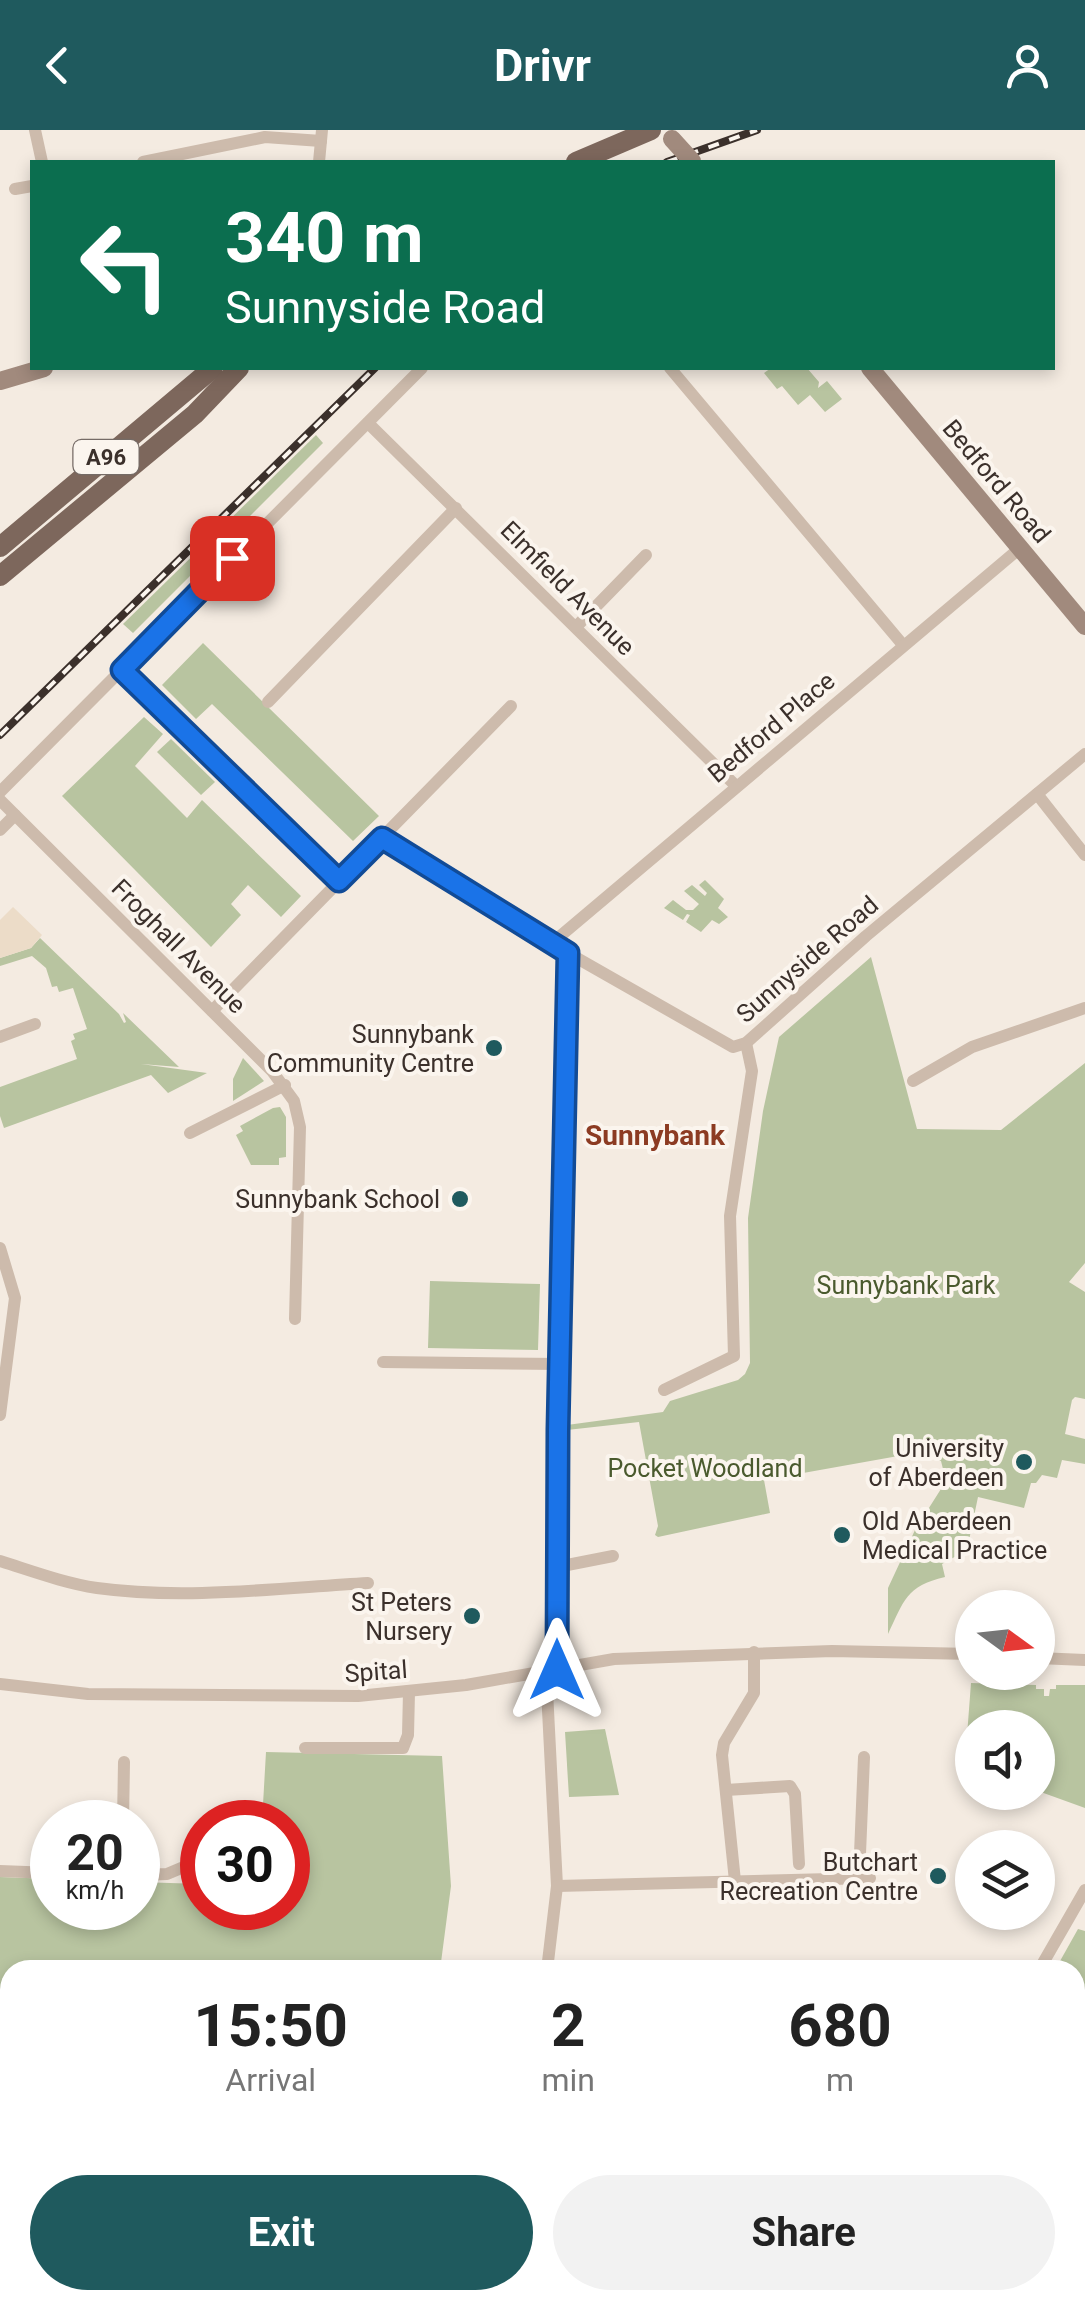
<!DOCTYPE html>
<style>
body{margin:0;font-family:Roboto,sans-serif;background:#f2f2f2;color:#222;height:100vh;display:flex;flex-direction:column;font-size:38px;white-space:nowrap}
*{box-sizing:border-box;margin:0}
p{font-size:32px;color:#767676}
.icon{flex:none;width:55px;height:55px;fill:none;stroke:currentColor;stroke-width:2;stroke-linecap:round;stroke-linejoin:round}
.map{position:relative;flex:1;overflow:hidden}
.drawer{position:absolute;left:0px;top:1830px;width:1085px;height:350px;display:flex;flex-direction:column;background:#fff;border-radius:30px 30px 0 0;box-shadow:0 5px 15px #0003}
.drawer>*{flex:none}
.top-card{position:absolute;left:30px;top:30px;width:1025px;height:210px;border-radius:0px;box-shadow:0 5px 15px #0003;background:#0b6e4f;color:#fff;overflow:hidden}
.needle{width:65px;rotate:105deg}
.controls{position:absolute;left:955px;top:1460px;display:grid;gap:20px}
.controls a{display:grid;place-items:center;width:100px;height:100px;border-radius:50%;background:#fff;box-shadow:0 5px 15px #0003;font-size:50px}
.speed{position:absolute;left:30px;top:1670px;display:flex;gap:20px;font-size:50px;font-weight:700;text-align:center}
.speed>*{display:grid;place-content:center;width:130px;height:130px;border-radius:50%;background:#fff;box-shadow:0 5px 15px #0003;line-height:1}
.speed small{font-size:25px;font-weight:400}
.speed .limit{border:15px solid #d22;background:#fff;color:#111}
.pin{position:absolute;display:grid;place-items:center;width:85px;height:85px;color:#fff;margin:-42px;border-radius:20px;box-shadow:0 5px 15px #0006}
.me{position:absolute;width:110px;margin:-55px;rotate:0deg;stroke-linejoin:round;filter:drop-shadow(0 0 8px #0008)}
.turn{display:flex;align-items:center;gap:35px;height:210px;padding:0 30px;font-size:45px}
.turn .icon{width:130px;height:130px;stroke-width:2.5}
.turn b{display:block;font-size:70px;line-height:85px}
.eta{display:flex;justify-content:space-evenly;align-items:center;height:170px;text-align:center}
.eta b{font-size:60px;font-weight:700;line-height:70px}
.cta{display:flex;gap:20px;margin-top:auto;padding:20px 30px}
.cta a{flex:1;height:115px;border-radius:60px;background:#1f5a5e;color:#fff;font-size:40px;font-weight:700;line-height:115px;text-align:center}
.cta a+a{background:#f2f2f2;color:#222}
header{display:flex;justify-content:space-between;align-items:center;height:130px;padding:0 30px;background:#1f5a5e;color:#fff;font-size:45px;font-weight:700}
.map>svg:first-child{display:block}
.green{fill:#b8c4a0}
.plaza{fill:#ecdcc8}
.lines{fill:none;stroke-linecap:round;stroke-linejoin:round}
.street{stroke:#cdbbac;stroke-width:12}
.secondary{stroke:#a18a7d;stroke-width:18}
.primary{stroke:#7d675c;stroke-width:20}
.rail-casing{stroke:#3b302b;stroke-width:8}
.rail{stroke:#fbf5ee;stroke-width:4;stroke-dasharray:11;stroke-linecap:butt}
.secondary-bridge{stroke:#a18a7d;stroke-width:18}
.route-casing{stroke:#114b97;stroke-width:25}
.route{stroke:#1a73e8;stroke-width:18}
.poi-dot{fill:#1f5a5e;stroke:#fbf5ee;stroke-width:4}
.labels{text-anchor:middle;stroke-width:8;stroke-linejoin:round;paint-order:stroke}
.shield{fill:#fbf5ee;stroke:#756b66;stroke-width:2.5}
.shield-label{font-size:22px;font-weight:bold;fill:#3b302b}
.street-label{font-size:25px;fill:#3b302b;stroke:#fbf5ee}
.poi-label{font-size:25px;fill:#3b302b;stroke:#fbf5ee;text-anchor:end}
.park-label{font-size:25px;fill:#4a5a2e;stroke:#fbf5ee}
.neighbourhood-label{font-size:28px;font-weight:bold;fill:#8c3b22;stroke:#fbf5ee}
</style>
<header><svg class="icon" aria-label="back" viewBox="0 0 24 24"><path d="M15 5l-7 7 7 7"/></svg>Drivr<svg class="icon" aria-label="person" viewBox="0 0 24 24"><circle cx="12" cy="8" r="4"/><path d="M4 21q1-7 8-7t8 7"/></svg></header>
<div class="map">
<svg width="1085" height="2180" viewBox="0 0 1085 2180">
<rect width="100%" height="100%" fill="#f4ebe1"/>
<!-- green -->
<g class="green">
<polygon points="771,238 807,238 819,252 818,258 827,251 842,269 825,282 810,265 798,275 782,256 777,259 764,243"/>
<polygon points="316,305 323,313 133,503 123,494"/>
<polygon points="203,513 379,686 353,711 212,574 196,589 162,555"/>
<polygon points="144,587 163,604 135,636 187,688 202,670 301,766 281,787 248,755 231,774 241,785 211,817 62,666"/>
<polygon points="171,609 215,652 201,665 157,622"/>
<polygon points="705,750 724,769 718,778 728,787 719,794 712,790 701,802 686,792 690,785 687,784 683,790 664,778 673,770 686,780 693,780 699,774 684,761 692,755 705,766 707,763 699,755"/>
<polygon points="40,808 119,884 124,893 126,892 123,883 179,937 141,934 207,943 168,963 151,945 4,998 0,986 0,957 77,929 71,911 75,909 73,904 87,899 73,858 59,862 57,856 52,857 46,838 32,826 0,836 0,828 31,818"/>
<path d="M871 827 917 999 1001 1000 1085 933V1133L1069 1152 1085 1162V1269L1075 1267 1072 1270 1065 1304 1085 1309V1334L1062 1330 1057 1348 1042 1345 1036 1353H1031L1024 1378 978 1367 967 1420 942 1434 945 1447C906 1456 904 1471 888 1504V1458L915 1400 946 1351 941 1331 915 1323 764 1350 770 1383 658 1407 655 1405 658 1396 639 1292 567 1300V1295L663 1282 670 1271 738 1250 745 1244 750 1233 748 1088 763 981 779 907Z"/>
<polygon points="243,928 264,951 233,971 233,949"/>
<polygon points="280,977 286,987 286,1027 279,1028 279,1035 251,1035 236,1005 243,1001 240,996 273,978"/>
<polygon points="430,1151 540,1154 538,1220 428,1218"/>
<polygon points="971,1553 1036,1555 1036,1559 1044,1559 1044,1566 1049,1566 1050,1559 1056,1559 1056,1555 1085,1555 1085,1678 1038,1661 1038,1598 972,1598 972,1646 964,1645"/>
<polygon points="605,1599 619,1665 569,1667 565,1602"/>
<polygon points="266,1622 442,1626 451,1756 440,1840 10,1840 10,2005 0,2004 0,1747 52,1749 52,1778 138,1778 138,1752 202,1754 202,1778 288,1778 288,1692 262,1692"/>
<polygon points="1078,1799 1085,1801 1085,2146 1075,2145 1075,1840 1055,1840"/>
<polygon points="0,2042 10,2044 10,2141 0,2140"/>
<polygon points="102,2170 302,2170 301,2180 100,2180"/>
<polygon points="329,2170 539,2170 538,2180 327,2180"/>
<polygon points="572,2170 598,2173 599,2170 655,2175 654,2180 572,2180"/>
<polygon points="737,2170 818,2170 817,2180 736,2180"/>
</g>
<!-- plaza -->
<polygon class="plaza" points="13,777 42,805 31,818 0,828 0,790"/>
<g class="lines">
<!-- street -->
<g class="street">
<polyline points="35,0 42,32"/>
<polyline points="143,32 265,7 321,11"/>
<polyline points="319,32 322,0"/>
<polyline points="15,59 32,56"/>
<polyline points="670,238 903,515"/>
<polyline points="368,293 736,656"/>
<polyline points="576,497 646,425"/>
<polyline points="122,540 339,751"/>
<polyline points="268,572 456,378"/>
<polyline points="0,662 422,238"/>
<polyline points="1037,664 1085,725"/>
<polyline points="0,670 272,941 294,971 300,997 295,1189"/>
<polyline points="0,700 15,685"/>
<polyline points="382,708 568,823 733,917 746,913 866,806 1085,624"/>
<polyline points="552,813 1020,418"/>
<polyline points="212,881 511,576"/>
<polyline points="0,907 35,894"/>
<polyline points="913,951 972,917 1085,878"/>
<polyline points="190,1003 285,955"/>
<polyline points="0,1118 15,1168 0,1285"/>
<polyline points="383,1232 560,1234"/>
<polyline points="664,1260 734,1226 730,1086 752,941 746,913"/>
<path d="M0 1431C32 1441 64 1453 97 1458 185 1470 279 1458 368 1453"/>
<polyline points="557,1437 613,1426"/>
<polyline points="1038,1528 1085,1530"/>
<polyline points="557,1539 558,1300 568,823"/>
<polyline points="546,1541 557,1756 547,1840"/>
<polyline points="0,1554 88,1564 358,1566 466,1555 614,1529 832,1521 972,1524"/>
<polyline points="305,1618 403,1618 408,1605 409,1562"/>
<polyline points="726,1660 790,1656 795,1664 799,1734"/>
<polyline points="123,1692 124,1632"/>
<polyline points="0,1741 52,1743"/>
<polyline points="138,1745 167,1744 186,1736 202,1735"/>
<polyline points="859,1748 864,1627"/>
<polyline points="735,1751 722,1625 724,1613 754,1563 754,1522"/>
<polyline points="557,1756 870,1748"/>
<polyline points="1039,1840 1085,1760"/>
<polyline points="86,2180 87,2170"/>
<polyline points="313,2180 315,2170"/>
<polyline points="555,2180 556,2170"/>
</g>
<!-- secondary -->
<g class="secondary">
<polyline points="870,238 1085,496"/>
<polyline points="0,251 44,238"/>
</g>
<!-- primary -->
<g class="primary">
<polyline points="576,32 651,0"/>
<polyline points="0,417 213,238"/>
<polyline points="0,446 195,284 239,238"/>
<polyline points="0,2023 10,2025"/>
<polyline points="1075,2164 1085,2165"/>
</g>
<defs>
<g id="rail">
<polyline points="667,32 757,0"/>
<polyline points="0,605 375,238"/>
</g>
</defs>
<!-- rail casing -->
<use href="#rail" class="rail-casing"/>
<!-- rail -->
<use href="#rail" class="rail"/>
<!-- secondary-bridge -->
<polyline class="secondary-bridge" points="672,9 692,31"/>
</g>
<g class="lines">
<defs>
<polyline id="route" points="232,428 122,540 339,751 382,708 568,823 558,1300 557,1540"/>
</defs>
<!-- route casing -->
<use href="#route" class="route-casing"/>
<!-- route -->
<use href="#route" class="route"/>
</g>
<!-- markers -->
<g class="poi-dot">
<circle cx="494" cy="918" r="10"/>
<circle cx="460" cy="1069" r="10"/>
<circle cx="1024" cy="1332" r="10"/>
<circle cx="842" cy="1405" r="10"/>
<circle cx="472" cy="1486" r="10"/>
<circle cx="938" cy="1746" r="10"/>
</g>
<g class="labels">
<!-- shield labels -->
<rect class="shield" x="73.5" y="310" width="65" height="34" rx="8"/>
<g class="shield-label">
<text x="106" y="335">A96</text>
</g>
<!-- street labels -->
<g class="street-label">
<text transform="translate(997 351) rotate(50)" y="9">Bedford Road</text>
<text transform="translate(568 458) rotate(45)" y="9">Elmfield Avenue</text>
<text transform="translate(771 597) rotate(-40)" y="9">Bedford Place</text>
<text transform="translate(179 816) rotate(45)" y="9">Froghall Avenue</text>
<text transform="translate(807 829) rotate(-41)" y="9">Sunnyside Road</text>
<text transform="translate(376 1541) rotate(-4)" y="9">Spital</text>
</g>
<!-- poi labels -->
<g class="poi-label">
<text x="474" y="913">Sunnybank<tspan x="474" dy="29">Community Centre</tspan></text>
<text x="440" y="1078">Sunnybank School</text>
<text x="1004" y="1327">University<tspan x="1004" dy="29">of Aberdeen</tspan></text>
<text x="862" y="1400" text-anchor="start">Old Aberdeen<tspan x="862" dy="29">Medical Practice</tspan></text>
<text x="452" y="1481">St Peters<tspan x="452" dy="29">Nursery</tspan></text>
<text x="918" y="1741">Butchart<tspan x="918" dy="29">Recreation Centre</tspan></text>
</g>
<!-- park labels -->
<g class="park-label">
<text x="906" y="1164">Sunnybank Park</text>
<text x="705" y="1347">Pocket Woodland</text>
</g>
<!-- neighbourhood labels -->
<g class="neighbourhood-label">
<text x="655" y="1015">Sunnybank</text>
</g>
</g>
</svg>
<div class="controls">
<a><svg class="needle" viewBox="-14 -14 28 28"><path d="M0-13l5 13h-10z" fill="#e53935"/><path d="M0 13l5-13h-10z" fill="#767676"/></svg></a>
<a><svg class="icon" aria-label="sound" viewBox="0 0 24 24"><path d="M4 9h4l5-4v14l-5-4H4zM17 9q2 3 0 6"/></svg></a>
<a><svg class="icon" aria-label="layers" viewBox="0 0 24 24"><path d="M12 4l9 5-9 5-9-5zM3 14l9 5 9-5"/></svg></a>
</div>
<div class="speed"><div>20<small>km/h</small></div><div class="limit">30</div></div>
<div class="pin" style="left:232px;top:428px;background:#d93025"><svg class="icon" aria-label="arrive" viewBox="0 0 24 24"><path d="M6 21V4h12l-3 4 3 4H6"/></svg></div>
<svg class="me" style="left:557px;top:1540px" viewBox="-20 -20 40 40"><path d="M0-17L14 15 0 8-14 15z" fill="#1a73e8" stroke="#fff" stroke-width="4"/></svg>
<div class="top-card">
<div class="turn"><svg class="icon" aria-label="left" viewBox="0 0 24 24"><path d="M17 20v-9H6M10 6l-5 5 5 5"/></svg><div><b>340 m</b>Sunnyside Road</div></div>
</div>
<section class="drawer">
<div class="eta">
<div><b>15:50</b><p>Arrival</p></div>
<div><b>2</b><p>min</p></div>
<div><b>680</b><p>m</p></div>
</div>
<div class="cta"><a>Exit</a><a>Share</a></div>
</section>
</div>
